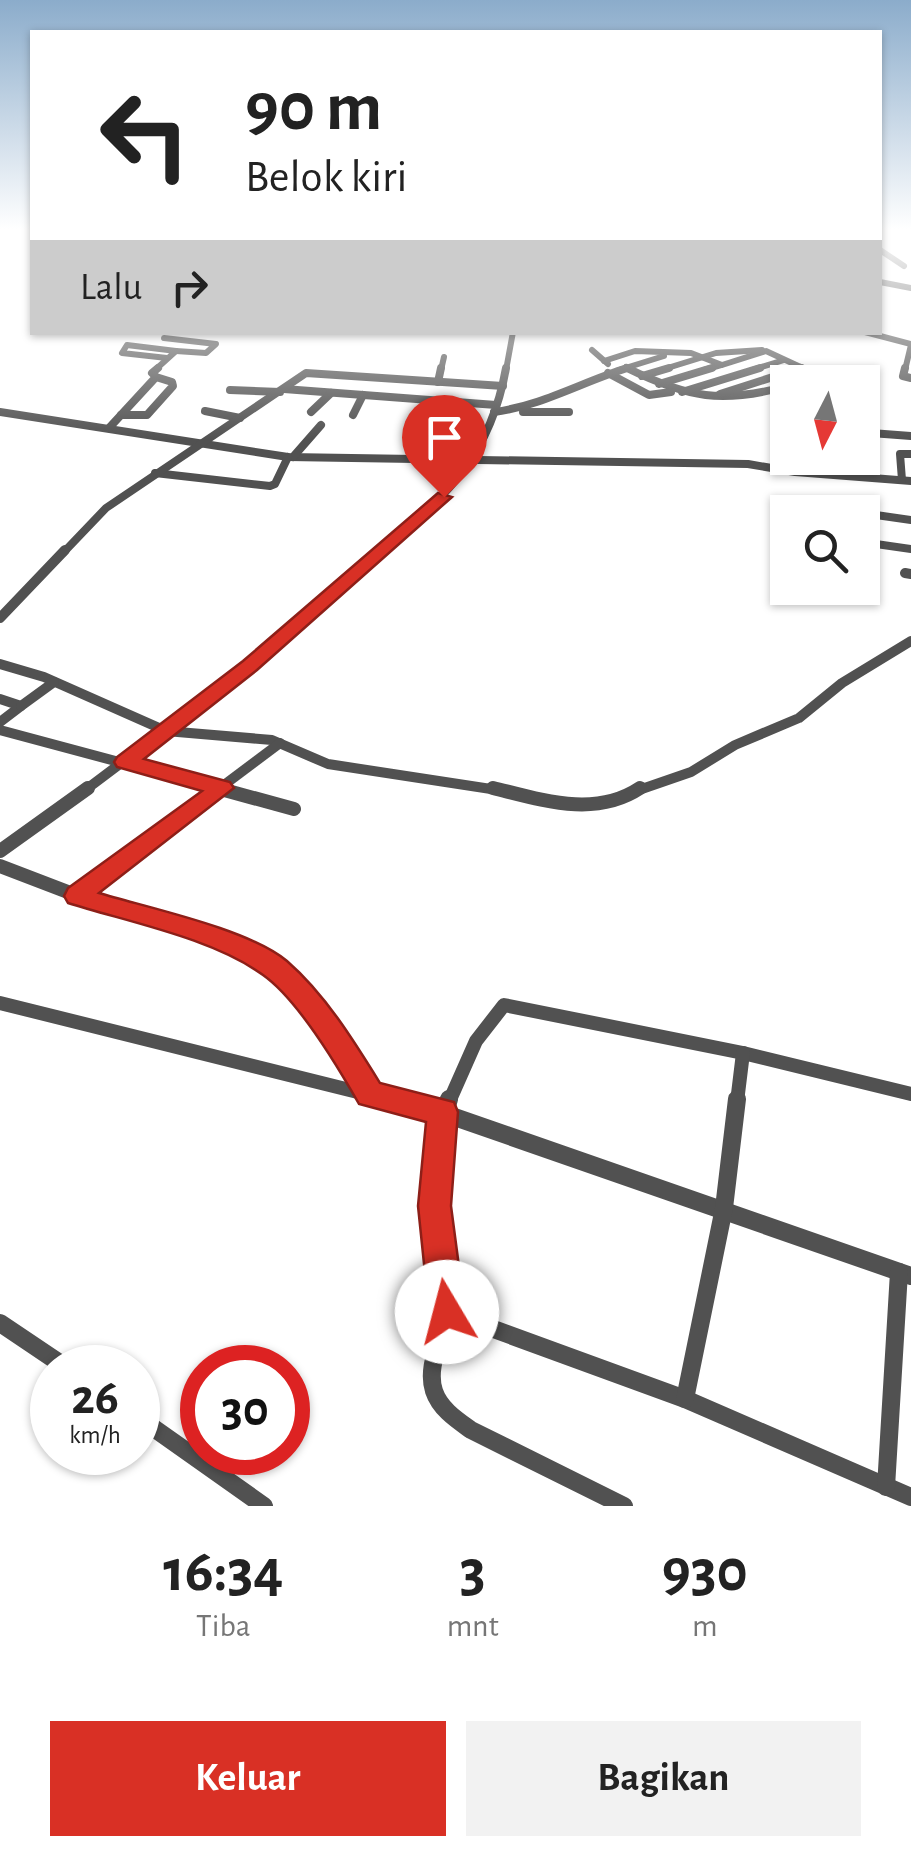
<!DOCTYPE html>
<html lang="id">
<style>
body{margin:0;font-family:"Alegreya Sans",sans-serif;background:#f2f2f2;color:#222;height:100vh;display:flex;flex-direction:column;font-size:38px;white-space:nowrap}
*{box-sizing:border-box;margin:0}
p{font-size:32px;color:#767676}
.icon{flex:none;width:55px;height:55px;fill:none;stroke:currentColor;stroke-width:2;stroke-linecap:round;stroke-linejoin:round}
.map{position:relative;height:1506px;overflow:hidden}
.details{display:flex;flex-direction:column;background:#fff;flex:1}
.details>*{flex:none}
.guide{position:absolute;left:30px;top:30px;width:852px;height:305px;border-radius:0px;box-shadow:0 2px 8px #0004;background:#fff;color:#222;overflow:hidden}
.needle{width:65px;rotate:186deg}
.buttons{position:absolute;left:770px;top:365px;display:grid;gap:20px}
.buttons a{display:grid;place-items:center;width:110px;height:110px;border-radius:0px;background:#fff;box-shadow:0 2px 8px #0004;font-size:50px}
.speed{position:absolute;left:30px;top:1345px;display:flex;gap:20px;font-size:50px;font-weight:700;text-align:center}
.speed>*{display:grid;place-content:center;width:130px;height:130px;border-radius:50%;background:#fff;box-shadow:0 2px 8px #0004;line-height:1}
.speed small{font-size:25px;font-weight:400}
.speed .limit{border:15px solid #d22;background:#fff;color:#111}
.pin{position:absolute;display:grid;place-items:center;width:85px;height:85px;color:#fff;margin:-102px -42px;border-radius:50% 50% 50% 0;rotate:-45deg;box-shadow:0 0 10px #0007}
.pin .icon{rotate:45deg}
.me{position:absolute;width:110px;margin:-55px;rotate:352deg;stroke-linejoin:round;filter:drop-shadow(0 0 8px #0008)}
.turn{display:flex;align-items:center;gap:35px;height:210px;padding:0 50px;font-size:45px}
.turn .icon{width:130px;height:130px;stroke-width:2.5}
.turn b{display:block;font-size:70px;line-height:85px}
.then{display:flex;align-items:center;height:95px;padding:0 50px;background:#0003;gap:20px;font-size:38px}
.eta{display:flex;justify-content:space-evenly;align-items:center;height:170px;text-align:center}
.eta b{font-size:60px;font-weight:600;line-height:70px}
.action{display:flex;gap:20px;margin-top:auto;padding:20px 50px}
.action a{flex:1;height:115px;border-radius:0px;background:#d93025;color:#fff;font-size:40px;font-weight:600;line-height:115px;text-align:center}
.action a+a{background:#f2f2f2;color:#222}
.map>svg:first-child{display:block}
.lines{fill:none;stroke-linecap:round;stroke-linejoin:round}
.minor-far4{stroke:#515151;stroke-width:6}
.minor-far3{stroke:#515151;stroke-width:8}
.minor-far2{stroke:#515151;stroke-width:10}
.minor-far1{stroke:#515151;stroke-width:14}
.minor{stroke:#515151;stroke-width:18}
.route{fill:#d93025;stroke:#8d1f18;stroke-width:2.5}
</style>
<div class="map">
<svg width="911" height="1506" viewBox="0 0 911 1506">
<rect width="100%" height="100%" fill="#fff"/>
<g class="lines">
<!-- minor-far4 -->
<g class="minor-far4">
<polyline points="880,250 904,266"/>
<polyline points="880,282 911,288"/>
<polyline points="203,332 231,332"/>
<polyline points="865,332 911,344"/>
<polyline points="164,338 216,344 206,353 176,351"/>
<polyline points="592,350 608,364"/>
<polyline points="604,361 635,351 691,353 722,365 766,351 807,370"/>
<polyline points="626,367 632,370"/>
<polyline points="155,370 176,351 127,345 122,353 167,358"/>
<polyline points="441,370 444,357"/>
<polyline points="506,370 513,332"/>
<polyline points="619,370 664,356"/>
<polyline points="661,370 716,353 762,350"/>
<polyline points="704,370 721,365"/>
<polyline points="752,370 784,360"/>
<polyline points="794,370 801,368"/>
<polyline points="905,370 911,345"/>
</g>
<!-- minor-far3 -->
<g class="minor-far3">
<path d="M627 368C688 398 722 404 788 386"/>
<polyline points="905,368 903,376 911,378"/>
<polyline points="608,373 649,395 671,392"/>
<polyline points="642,376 669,368"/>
<polyline points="438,382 441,368"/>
<polyline points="799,382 819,376 801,368"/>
<polyline points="659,384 712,368"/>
<polyline points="284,389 496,405"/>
<polyline points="230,390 280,392"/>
<polyline points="682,392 760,368"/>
<polyline points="720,394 801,368"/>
<polyline points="205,411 240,418"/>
<polyline points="0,412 288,457 748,464 795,472 911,481"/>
<polyline points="311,412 331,393"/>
<path d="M494 412C541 406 582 382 627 368"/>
<polyline points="523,412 569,412"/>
<polyline points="121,415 147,415 173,386 172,382 156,377"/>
<polyline points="353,415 363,395"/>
<polyline points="109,428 156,377 152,373 158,368"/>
<polyline points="871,433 911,436"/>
<polyline points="293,457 321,425"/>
<polyline points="155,473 270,486 275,484 288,457"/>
<polyline points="902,480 900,454 911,454"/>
<polyline points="831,509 857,512"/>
<polyline points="862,513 911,520"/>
<polyline points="862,542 911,549"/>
<polyline points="63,553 106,508 306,373 503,386"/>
<path d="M380 553C446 495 490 458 506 368"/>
</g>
<!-- minor-far2 -->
<g class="minor-far2">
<polyline points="905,573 911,574"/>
<polyline points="0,618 65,550"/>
<polyline points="0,664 44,677 166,731 272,740 328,764 504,791"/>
<polyline points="0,699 21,706 0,722"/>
<polyline points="21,706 54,682"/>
<polyline points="0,730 227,791"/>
<polyline points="84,791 250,666 383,550"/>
<polyline points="216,791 280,743"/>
<polyline points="636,791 691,772 735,745 799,718 842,683 911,641"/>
</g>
<!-- minor-far1 -->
<g class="minor-far1">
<polyline points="217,788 294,809"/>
<path d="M493 788C542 800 595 818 640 788"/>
<polyline points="0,851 88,788"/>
<polyline points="0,866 94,902 214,938 273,967 316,1009 370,1094"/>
<polyline points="77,895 219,788"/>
<polyline points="0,1003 398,1102"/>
<polyline points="449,1102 476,1041 504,1005 743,1053 911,1094"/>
<polyline points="737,1102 743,1053"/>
</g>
<!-- minor -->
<g class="minor">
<polyline points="388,1099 443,1113 911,1276"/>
<path d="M449 1099C435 1144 432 1192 437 1238 440 1261 448 1284 447 1308 446 1335 425 1363 434 1391 440 1409 457 1420 471 1430L624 1506"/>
<polyline points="447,1312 685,1399 911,1497"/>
<polyline points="0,1323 67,1368"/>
<polyline points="685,1399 724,1208 737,1099"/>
<polyline points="138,1417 264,1506"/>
<polyline points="886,1487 899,1272"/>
</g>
</g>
<!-- sky -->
<linearGradient id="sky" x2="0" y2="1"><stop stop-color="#8baccb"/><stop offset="0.52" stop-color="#fff"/><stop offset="1" stop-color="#fff" stop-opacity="0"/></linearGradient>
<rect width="911" height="440" fill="url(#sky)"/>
<!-- route -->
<path class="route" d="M438 493 452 497 257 670 144 759 230 782 234 788 99 893C149 908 249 929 287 961 325 994 354 1041 380 1083L454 1102 458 1112 451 1206 465 1312 460 1325 447 1330 434 1325 429 1312 418 1206 426 1122 359 1104C338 1067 297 999 263 975 212 938 128 922 68 903L64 896 68 888 202 791 117 767 114 762 117 757 243 661Z"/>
</svg>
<div class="buttons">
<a><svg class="needle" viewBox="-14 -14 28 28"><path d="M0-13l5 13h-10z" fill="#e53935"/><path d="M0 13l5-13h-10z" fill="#767676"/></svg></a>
<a><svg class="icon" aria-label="search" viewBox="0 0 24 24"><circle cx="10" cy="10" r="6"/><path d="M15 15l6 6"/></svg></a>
</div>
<div class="speed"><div>26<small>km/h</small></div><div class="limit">30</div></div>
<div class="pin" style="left:444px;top:497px;background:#d93025"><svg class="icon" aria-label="arrive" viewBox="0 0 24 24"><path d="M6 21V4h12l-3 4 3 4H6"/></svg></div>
<svg class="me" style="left:447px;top:1312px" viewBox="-20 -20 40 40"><circle r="19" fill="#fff"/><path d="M0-13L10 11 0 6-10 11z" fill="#d93025"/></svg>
<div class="guide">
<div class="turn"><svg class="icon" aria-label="left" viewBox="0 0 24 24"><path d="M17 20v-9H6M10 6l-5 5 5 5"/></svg><div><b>90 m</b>Belok kiri</div></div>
<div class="then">Lalu<svg class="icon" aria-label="right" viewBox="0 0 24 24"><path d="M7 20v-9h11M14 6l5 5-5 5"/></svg></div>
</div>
</div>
<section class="details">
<div class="eta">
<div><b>16:34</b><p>Tiba</p></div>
<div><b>3</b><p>mnt</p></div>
<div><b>930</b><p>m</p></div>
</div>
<div class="action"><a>Keluar</a><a>Bagikan</a></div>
</section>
